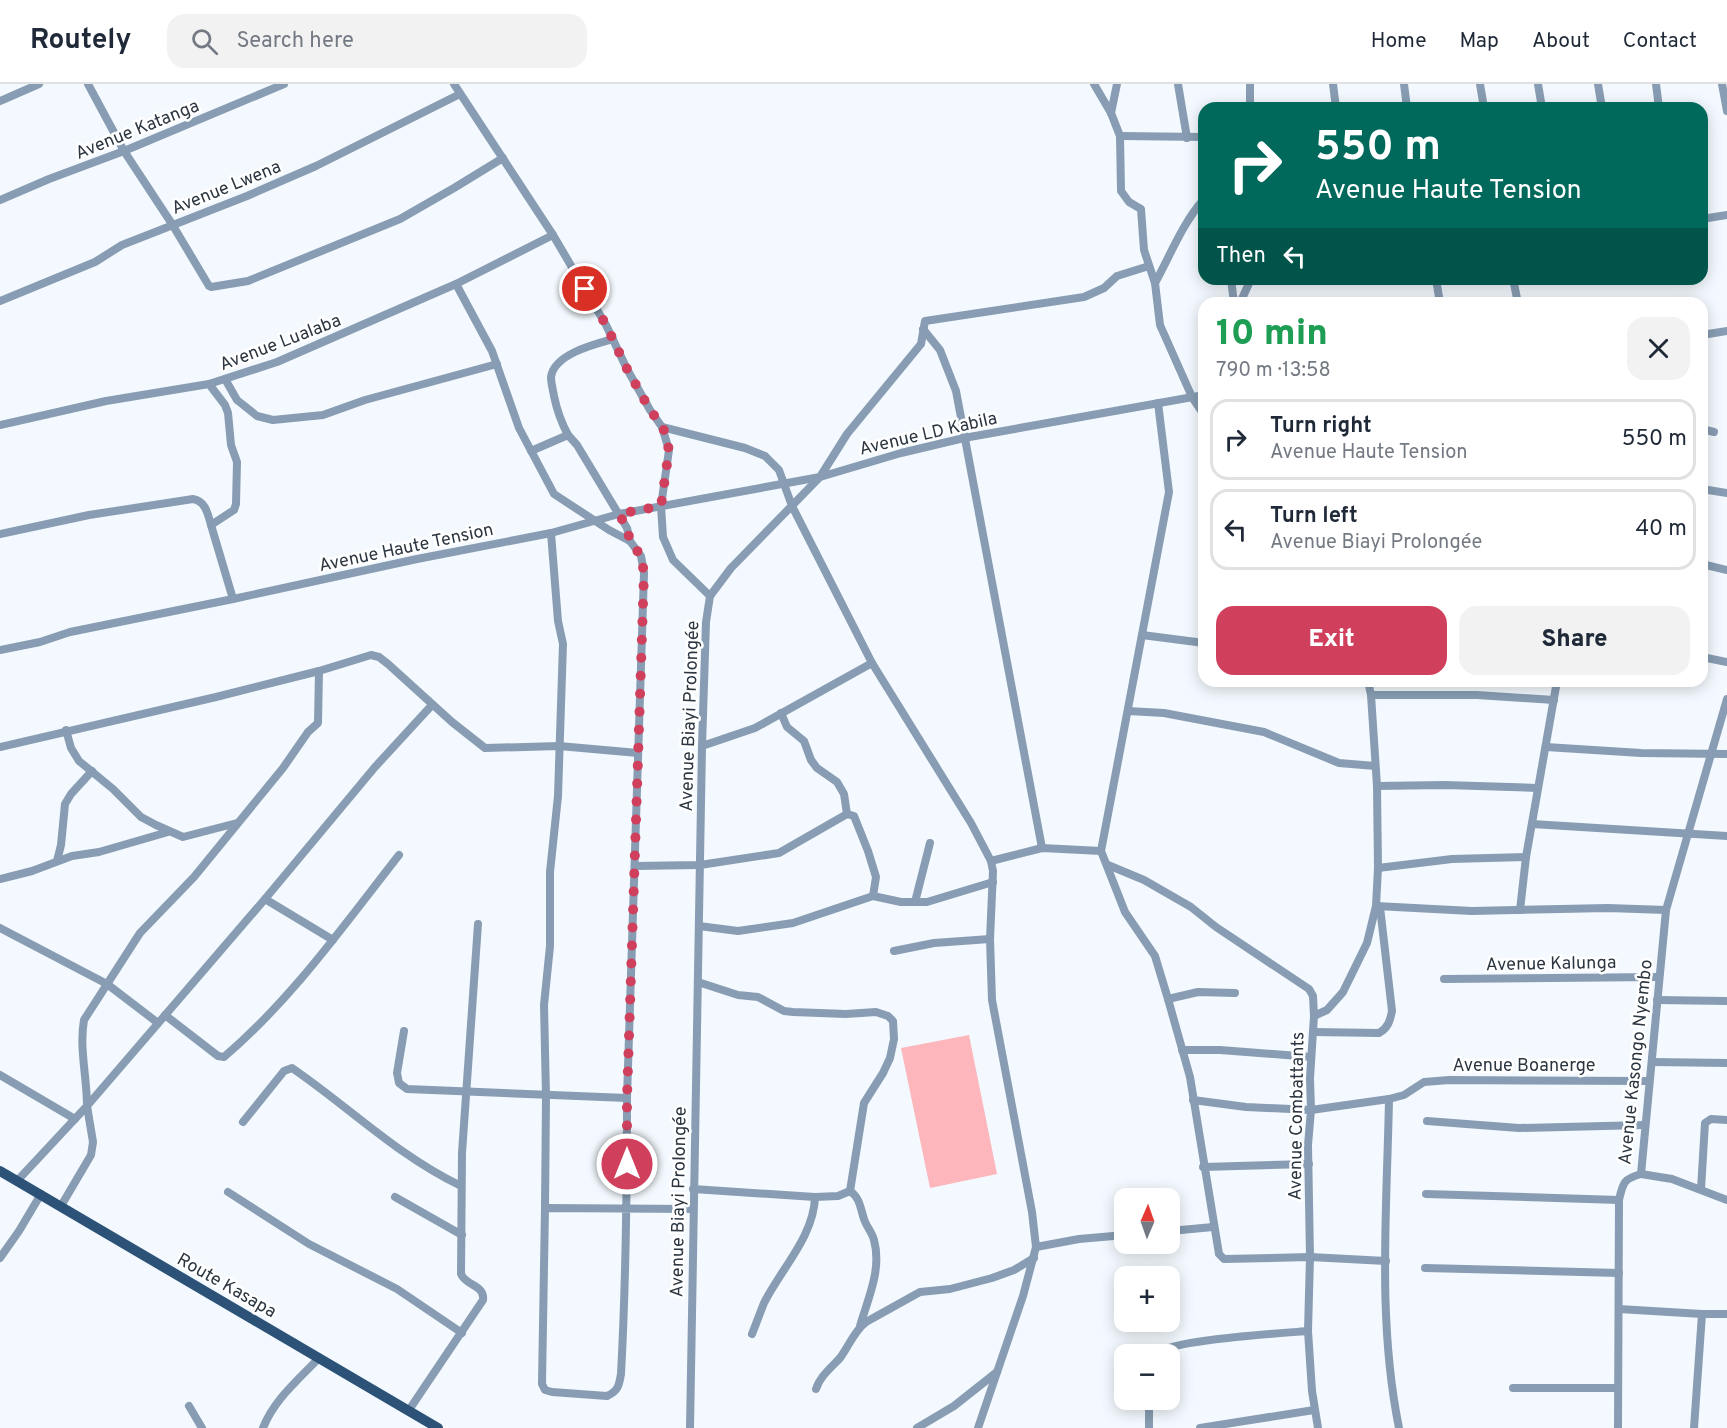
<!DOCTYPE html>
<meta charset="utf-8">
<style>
body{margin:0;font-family:Overpass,sans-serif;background:#f2f2f3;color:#1f2937;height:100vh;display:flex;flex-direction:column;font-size:22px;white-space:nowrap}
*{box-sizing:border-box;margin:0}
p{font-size:20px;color:#747a83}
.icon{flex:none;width:33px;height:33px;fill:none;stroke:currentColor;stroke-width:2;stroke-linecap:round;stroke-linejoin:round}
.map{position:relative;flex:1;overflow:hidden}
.drawer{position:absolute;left:1198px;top:213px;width:510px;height:390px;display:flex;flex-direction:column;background:#fff;border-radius:18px;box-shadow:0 3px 15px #0003}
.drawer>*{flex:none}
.banner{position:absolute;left:1198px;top:18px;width:510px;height:183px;border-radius:18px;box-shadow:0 3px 15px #0003;background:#00695c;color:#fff;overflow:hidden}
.needle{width:39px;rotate:2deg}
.buttons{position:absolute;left:1114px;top:1104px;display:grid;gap:12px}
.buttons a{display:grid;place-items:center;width:66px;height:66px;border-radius:12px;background:#fff;box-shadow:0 3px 15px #0003;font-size:30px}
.pin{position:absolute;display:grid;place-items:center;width:51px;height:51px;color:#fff;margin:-26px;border:3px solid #fff;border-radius:50%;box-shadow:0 2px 6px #0007}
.me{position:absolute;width:66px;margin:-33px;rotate:0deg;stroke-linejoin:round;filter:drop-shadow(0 0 4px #0008)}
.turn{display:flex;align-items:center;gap:21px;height:126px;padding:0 18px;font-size:27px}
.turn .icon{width:78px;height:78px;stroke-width:2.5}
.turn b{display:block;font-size:42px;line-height:51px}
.then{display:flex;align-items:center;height:57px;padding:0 18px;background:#0003;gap:12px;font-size:22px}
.round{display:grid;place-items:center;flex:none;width:63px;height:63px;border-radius:18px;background:#f2f2f3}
.head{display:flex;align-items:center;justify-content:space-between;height:102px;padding:0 18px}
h1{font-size:36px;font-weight:800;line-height:45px;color:#1e9e55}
.cta{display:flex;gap:12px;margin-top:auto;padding:12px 18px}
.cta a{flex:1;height:69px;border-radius:18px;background:#d0405d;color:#fff;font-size:24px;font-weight:800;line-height:69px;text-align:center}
.cta a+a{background:#f2f2f3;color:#1f2937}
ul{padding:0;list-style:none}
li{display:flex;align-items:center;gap:18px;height:81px;margin:0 12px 9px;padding:0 6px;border:3px solid #e0e1e3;border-radius:18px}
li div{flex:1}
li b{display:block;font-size:22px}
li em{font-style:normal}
header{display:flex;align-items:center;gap:36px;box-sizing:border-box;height:84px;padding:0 30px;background:#fff;border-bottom:2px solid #e0e1e3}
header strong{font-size:28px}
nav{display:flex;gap:33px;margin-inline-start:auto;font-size:21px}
.search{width:420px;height:54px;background:#f2f2f3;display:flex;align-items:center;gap:15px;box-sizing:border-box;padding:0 21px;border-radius:18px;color:#747a83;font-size:22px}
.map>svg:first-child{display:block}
.green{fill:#fdb6bc}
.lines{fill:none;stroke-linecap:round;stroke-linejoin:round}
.minor{stroke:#889db3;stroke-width:8}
.major{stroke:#2c5377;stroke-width:10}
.route{stroke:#d0405d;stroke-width:10;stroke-dasharray:0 18}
.labels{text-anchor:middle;stroke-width:5;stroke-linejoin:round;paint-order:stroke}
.street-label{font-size:18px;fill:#2c3641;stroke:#fff}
</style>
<header>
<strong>Routely</strong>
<div class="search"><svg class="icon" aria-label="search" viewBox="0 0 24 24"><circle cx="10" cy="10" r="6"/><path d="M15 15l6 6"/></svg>Search here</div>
<nav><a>Home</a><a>Map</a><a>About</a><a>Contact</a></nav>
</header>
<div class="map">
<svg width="1727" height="1344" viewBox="0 0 1727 1344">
<rect width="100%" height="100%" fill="#f3f9fe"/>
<!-- green -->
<polygon class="green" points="969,951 997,1090 930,1104 901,964"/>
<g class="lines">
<!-- minor -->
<g class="minor">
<polyline points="88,0 124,67 172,140 209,202 211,203 248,197 400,135 454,104 503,74"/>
<polyline points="454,0 553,151 606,241 627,285 650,326 662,343 669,366 661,422 663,453 673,476 710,512"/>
<polyline points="1094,0 1111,29 1120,52 1121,107 1129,118 1141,125 1144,166 1155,199 1160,241 1192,313 1204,331"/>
<polyline points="1178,0 1187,54"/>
<polyline points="1333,0 1336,24"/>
<polyline points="1404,0 1407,24"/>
<polyline points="1480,0 1484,24"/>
<polyline points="1538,0 1542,24"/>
<polyline points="1598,0 1602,24"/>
<polyline points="1656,0 1659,24"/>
<polyline points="1722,0 1727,27"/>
<polyline points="0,17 39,0"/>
<polyline points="1250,24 1250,0"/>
<polyline points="1111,29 1117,0"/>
<polyline points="1120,52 1204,53"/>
<polyline points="0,116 49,95 124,67 284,0"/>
<polyline points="1702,135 1727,131"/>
<polyline points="1231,195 1234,219"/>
<polyline points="1436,195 1440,219"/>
<polyline points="1513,195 1518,219"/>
<path d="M1155 199C1171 170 1182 140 1204 115"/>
<path d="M456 200 492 267 519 344 554 410 609 446 630 457 641 472 644 489 627 1014C627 1106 626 1198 621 1290 619 1302 618 1307 607 1312L552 1308 545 1306 542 1300 545 1124 692 1125"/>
<polyline points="0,217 95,178 122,161 247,112 316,82 460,10"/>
<polyline points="1240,219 1251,195"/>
<polyline points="923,245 940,266 956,307 1042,764"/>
<polyline points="1702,251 1727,247"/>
<polyline points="225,295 237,316 257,332 273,336 323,331 365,316 497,280"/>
<polyline points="209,300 225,321 228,329 231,361 237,378 236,420 234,426 211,441 233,515"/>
<polyline points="1158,319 1169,408 1101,767 1125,828 1155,872 1168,915 1190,993 1219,1170 1224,1175 1310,1173 1386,1177"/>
<polyline points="0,341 106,317 209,300 277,278 456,200 553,151"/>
<polyline points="662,343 745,364 765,372 779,386 792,422 872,579 971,739 991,777 993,787 990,855 992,916 1032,1128 1036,1163 1023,1212 978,1344"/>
<polyline points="1702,345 1714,348"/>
<path d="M568 351C561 338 557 327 554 312 553 306 551 299 551 293 554 270 595 260 613 255"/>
<polyline points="531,367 568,351 577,361 627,444 630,457"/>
<polyline points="1702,405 1727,409"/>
<path d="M0 450 89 431 193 415C206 417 208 431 211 441"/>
<polyline points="1702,480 1727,486"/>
<polyline points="1142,551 1204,559"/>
<polyline points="0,566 40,558 70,548 233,515 417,475 551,449 619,430 820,393 847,350 921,260 925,237 1084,213 1104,204 1117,192 1149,182"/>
<polyline points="1702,573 1727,578"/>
<polyline points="1371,611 1477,611 1554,616"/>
<polyline points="1128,627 1164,629 1264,648 1339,679 1375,682"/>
<polyline points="781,629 787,643 804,657 811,676 817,684 837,698 844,710 847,730"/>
<polyline points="66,646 71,664 79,677 113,705 141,733 156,741 183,753 237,739"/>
<polyline points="702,662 755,644 872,579"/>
<polyline points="0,663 216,613 319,587 371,571 379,573 388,580 452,638 485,664 559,662 638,669"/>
<polyline points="1546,663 1641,669 1727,670"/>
<polyline points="1377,702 1445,701 1538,704"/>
<polyline points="1532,740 1727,752"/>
<polyline points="57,777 61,761 65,720 71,710 92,687"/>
<polyline points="991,777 1042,764 1101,767"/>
<polyline points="1108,781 1144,796 1191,823 1216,843 1309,905 1313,912 1314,932"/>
<polyline points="635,782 700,781 779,769 847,730 854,732 868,767 876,793 873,812"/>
<polyline points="1378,784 1452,775 1526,773"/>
<polyline points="0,795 32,787 72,772 99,768 168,748"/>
<polyline points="265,815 333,856"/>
<polyline points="915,818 930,759"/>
<polyline points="1376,822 1472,827 1608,824 1666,826"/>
<polyline points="1520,826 1526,773 1557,597"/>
<polyline points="699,842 738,847 793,839 873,812 901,818 927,818 993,798"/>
<polyline points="0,844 107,900 158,939"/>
<polyline points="894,867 934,859 990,855"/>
<polyline points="1444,895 1659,893"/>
<polyline points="1168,915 1198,908 1235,909"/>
<polyline points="1657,916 1727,917"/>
<path d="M165 931 218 972 224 973C292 915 344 841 399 771"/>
<polyline points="404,947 397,989 399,999 407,1005 627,1014"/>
<path d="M1313 948 1379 949C1388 944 1390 937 1392 927L1380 823"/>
<polyline points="1182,966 1220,966 1311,973"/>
<polyline points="1652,978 1727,979"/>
<polyline points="0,991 75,1035"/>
<path d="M1389 1015C1387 1124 1377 1236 1399 1344"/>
<polyline points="1193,1016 1246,1023 1311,1026 1389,1015 1404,1011 1424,998 1449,996 1648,997"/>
<polyline points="1427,1037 1519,1044 1644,1041"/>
<path d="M243 1038 284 987 292 984C349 1023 398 1072 461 1102"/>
<polyline points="1203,1083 1309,1080"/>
<polyline points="1641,1090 1672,1095 1727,1116"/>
<path d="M17 1097 87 1022C87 993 79 964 84 936L140 849 194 793 283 684 308 648 318 639 319 587"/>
<polyline points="693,1105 815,1113 838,1112 850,1107 864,1019 883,989 890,974 894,955 893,937 888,932 876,928 846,930 793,928 784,927 758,913 738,911 698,898"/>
<polyline points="1701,1105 1705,1039 1711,1035 1727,1036"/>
<path d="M850 1107C860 1114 860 1123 864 1135 866 1142 872 1148 874 1156 882 1186 868 1214 860 1242"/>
<polyline points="228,1108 309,1160 397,1205 462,1249"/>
<polyline points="1426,1110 1619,1116"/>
<polyline points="395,1113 462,1151"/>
<polyline points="61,1122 91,1071 93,1058 87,1022 265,815 375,683 432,621"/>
<polyline points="545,1124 546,1012 544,921 550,862 550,788 558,712 563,560 558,537 551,449"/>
<polyline points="1170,1147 1213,1143"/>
<polyline points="1036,1163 1079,1155 1125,1151"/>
<polyline points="0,1174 19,1147 41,1110"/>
<polyline points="1425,1184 1619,1189"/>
<polyline points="1619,1225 1702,1230 1727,1230"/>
<path d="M752 1250C756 1240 760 1229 764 1219 781 1185 814 1152 815 1113"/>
<path d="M1156 1270C1168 1256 1284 1249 1308 1247"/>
<polyline points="1513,1304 1618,1304"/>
<path d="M816 1305C820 1292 831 1284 840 1274 849 1262 854 1247 866 1238L920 1208 950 1205 992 1194 1014 1186 1034 1174"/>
<polyline points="1149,1316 1149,1344"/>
<polyline points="189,1322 202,1344"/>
<path d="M409 1326 483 1216C485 1201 466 1202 461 1190L462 1069 478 840"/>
<path d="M263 1344C274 1316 298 1296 319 1274"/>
<polyline points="690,1344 702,662 706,538 710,512 731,484 820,393 901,369 964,354 1204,311"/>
<polyline points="917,1344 954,1322 997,1288"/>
<polyline points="1200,1344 1314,1326"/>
<polyline points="1318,1344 1312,1307 1308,1247 1310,1173 1308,1061 1311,1026 1310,994 1314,932 1327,926 1343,908 1367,859 1376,822 1378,784 1377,702 1371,611 1368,597"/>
<path d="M1618 1344 1619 1116C1623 1099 1623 1095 1641 1090L1666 826 1727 615"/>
<polyline points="1694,1344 1702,1230"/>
</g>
<!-- major -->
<polyline class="major" points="0,1087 438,1344"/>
</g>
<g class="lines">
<!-- route -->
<polyline class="route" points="585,205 606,241 627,285 650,326 663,343 669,366 661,422 619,430 627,444 630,457 641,472 644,489 627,1014 627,1080"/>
</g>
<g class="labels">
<!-- street labels -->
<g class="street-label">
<text transform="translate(137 45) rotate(-22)" y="6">Avenue Katanga</text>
<text transform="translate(226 103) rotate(-22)" y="6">Avenue Lwena</text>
<text transform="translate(280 258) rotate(-21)" y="6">Avenue Lualaba</text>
<text transform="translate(928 349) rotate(-13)" y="6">Avenue LD Kabila</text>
<text transform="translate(406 463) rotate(-12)" y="6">Avenue Haute Tension</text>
<text transform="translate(689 632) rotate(-88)" y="6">Avenue Biayi Prolongée</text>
<text transform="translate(1551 879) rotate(-1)" y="6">Avenue Kalunga</text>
<text transform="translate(1635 978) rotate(-84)" y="6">Avenue Kasongo Nyembo</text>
<text x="1524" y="987">Avenue Boanerge</text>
<text transform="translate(1296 1032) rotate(-89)" y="6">Avenue Combattants</text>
<text transform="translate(678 1118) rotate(-89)" y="6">Avenue Biayi Prolongée</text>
<text transform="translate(227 1201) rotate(30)" y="6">Route Kasapa</text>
</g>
</g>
</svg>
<div class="buttons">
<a><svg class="needle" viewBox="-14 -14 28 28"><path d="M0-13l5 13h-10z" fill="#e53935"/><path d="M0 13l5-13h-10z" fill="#747a83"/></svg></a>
<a>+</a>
<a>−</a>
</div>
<div class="pin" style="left:585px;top:205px;background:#d93025"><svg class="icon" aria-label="arrive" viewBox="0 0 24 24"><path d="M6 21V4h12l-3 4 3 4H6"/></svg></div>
<svg class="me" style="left:627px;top:1080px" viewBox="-20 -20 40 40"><circle r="17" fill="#d0405d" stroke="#fff" stroke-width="3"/><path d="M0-11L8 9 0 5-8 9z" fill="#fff"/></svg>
<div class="banner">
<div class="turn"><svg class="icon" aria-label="right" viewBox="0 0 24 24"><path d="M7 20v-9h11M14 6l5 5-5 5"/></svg><div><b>550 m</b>Avenue Haute Tension</div></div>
<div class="then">Then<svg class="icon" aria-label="left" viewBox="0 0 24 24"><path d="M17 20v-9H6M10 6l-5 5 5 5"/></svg></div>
</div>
<section class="drawer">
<div class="head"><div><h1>10 min</h1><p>790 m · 13:58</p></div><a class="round"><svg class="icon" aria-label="close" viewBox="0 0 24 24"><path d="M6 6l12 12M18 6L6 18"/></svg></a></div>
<ul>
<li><svg class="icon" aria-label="right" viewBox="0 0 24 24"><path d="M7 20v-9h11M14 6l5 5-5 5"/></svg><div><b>Turn right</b><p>Avenue Haute Tension</p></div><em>550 m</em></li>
<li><svg class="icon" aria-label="left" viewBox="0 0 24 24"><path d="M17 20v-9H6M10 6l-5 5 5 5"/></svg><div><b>Turn left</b><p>Avenue Biayi Prolongée</p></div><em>40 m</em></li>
</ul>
<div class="cta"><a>Exit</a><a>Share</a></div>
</section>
</div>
